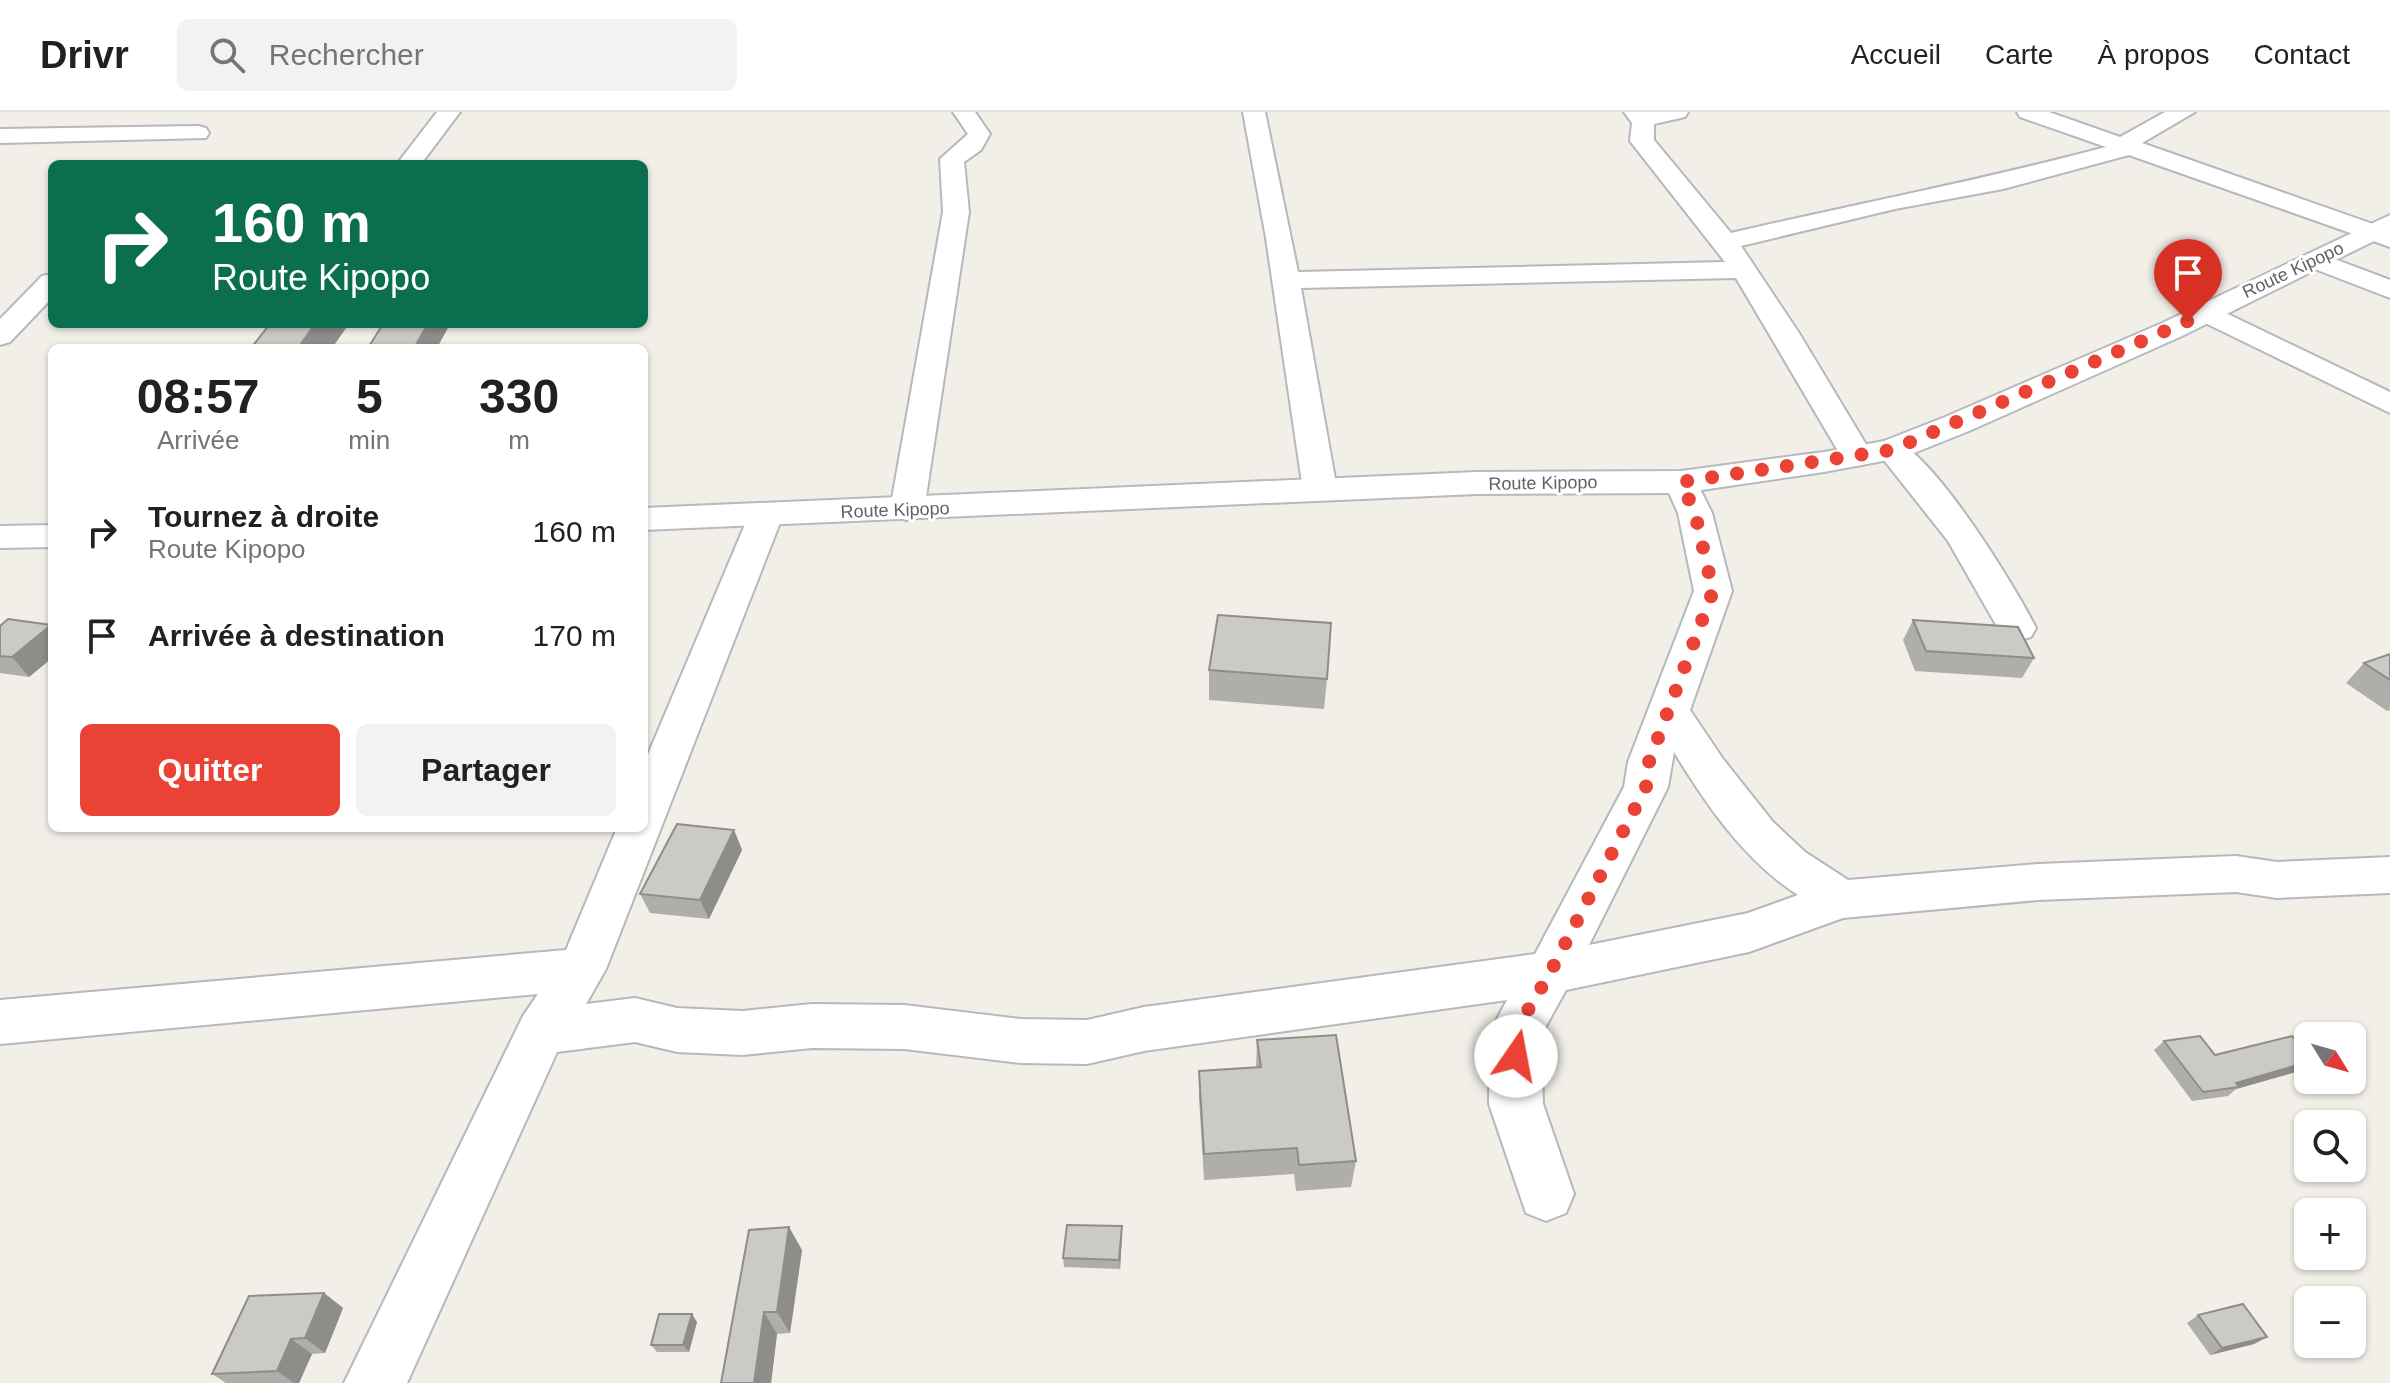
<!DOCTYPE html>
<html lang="fr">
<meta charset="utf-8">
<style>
body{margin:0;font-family:Arial,sans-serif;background:#f2f2f2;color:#202124;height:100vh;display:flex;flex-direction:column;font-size:30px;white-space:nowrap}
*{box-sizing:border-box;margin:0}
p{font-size:26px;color:#757577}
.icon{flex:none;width:44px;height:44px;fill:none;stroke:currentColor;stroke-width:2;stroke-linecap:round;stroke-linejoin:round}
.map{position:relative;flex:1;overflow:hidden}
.side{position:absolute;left:48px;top:232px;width:600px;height:488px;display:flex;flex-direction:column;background:#fff;border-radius:12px;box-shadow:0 2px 6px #0004}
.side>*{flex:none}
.hud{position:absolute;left:48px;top:48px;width:600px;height:168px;border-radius:12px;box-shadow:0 2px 6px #0004;background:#0b6e4f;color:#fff;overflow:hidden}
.needle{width:52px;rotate:127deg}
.buttons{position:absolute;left:2294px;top:910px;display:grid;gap:16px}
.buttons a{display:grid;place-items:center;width:72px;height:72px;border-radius:12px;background:#fff;box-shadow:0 2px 6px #0004;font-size:40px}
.pin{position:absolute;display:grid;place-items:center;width:68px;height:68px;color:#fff;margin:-82px -34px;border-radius:50% 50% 50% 0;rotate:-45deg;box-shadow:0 0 8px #0007}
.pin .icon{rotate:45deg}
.me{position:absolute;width:88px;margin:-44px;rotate:12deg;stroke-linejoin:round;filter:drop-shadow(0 0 6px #0008)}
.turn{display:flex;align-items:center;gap:28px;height:168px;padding:0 32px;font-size:36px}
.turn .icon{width:104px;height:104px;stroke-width:2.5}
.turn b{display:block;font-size:56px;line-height:68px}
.eta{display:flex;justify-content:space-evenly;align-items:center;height:136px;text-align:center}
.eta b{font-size:48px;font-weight:800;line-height:56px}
.action{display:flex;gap:16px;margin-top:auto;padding:16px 32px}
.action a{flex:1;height:92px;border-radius:12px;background:#ea4335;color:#fff;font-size:32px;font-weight:800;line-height:92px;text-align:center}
.action a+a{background:#f2f2f2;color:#202124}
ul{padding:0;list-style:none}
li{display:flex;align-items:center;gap:24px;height:104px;padding:0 32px}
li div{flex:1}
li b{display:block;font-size:30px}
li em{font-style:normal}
header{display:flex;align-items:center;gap:48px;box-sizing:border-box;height:112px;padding:0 40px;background:#fff;border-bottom:2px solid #e0e0e0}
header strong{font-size:38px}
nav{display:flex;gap:44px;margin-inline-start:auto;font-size:28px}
.search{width:560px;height:72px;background:#f2f2f2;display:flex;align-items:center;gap:20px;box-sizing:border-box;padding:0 28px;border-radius:12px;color:#757577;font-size:30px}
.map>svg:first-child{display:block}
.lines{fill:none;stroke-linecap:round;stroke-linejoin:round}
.minor-casing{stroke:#b5b8bc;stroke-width:4}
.secondary-casing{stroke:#b6babf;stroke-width:4}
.minor{fill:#fff;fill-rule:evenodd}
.secondary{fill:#fff;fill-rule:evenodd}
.wall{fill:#afaea9}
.shaded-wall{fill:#8f8d8a}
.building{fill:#cccac5;stroke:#8f8d8a;stroke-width:2}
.route{stroke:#ea4335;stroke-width:14;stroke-dasharray:0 25.2}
.labels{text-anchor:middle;stroke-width:6;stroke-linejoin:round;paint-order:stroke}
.far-street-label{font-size:18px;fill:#5f6368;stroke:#fff}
</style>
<header>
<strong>Drivr</strong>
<div class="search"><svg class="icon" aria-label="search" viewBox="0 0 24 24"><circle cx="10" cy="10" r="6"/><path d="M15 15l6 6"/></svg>Rechercher</div>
<nav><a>Accueil</a><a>Carte</a><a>À propos</a><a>Contact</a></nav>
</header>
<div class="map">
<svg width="2390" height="1271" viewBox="0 0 2390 1271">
<rect width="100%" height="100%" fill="#f1efe8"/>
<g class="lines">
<defs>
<g id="minor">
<polygon points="437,0 460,0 421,52 397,52"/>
<polygon points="953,0 975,0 990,22 981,38 964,50 969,100 924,398 919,405 907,408 895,405 890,398 943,100 940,47 968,22"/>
<path d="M1243 0H1265L1298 160 1725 150 1630 29 1632 11 1624 0H1688L1685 5 1654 12V28L1731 121C1856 92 1982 68 2106 35L2020 5 2017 0H2049L2120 25 2165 0H2195L2142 31 2390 118V135L2129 43 2003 77 1895 97 1741 134 1799 221 1873 344 1869 351 1857 354 1845 351 1841 344 1736 166 1301 176 1337 378 1332 385 1320 388 1308 385 1303 378 1266 126Z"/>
<polygon points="198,14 206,16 209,21 206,26 0,31 0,17"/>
<polygon points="2316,140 2390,168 2390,186 2307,154 2303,148 2307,142"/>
<polygon points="52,162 52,186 10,230 0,233 0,207 42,164"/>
<polygon points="2205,191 2390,280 2390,301 2195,206 2191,200 2195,194"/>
<path d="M1892 328C1932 338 2016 476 2036 516L2031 525 2017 529 2003 525 1948 429 1876 338 1880 331Z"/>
<path d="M1681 360 1693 363 1712 401 1732 479 1690 598 1723 647 1773 710 1805 740 1848 768 2038 752 2236 744 2277 750 2390 745V781L2277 786 2236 780 2038 788 1843 806 1749 840 1566 878 1541 923 1543 992 1574 1082 1566 1101 1546 1109 1526 1101 1489 992 1490 920 1507 888 1144 939 1087 952 1021 951 904 937 812 936 743 943 677 940 635 930 557 940 407 1271H344L523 904 538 882 0 932V888L566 838 617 716H644V652L749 403 754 396 766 393 778 396 783 403 606 857 586 892 635 886 677 896 743 899 812 892 904 893 1021 907 1087 908 1144 895 1535 842 1624 675 1628 650 1694 479 1678 401 1664 370 1669 363ZM1674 640C1707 694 1745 749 1798 783L1748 801 1589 833 1668 675Z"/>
</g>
<g id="secondary">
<polygon points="2390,103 2390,121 2182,224 1969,319 1904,345 1824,360 1681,381 1477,382 644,418 644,396 1477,360 1681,359 1824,340 1884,329 1945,305 2160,212"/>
<polygon points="52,413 52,435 0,436 0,414"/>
</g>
</defs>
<!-- minor casing -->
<use href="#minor" class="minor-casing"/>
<!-- secondary casing -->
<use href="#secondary" class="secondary-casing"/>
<!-- minor -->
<use href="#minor" class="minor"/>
<!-- secondary -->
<use href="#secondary" class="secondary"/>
</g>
<!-- wall -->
<g class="wall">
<polygon points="1913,508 2034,546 2022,566 1915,559 1903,528"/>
<polygon points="51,513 52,546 29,565 0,561 0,514"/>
<polygon points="2390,542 2390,598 2387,599 2346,571 2364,551"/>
<polygon points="1209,558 1327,567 1324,597 1209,588"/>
<polygon points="734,718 742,738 709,807 650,801 640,782"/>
<polygon points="1257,928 1356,1049 1351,1075 1296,1079 1294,1062 1204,1068 1199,986 1199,959 1256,956"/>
<polygon points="2164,929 2215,943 2308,942 2308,954 2303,958 2236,977 2228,984 2192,989 2154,938"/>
<polygon points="749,1118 802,1138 790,1221 777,1222 771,1271"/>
<polygon points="1122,1123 1120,1157 1064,1155 1063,1146"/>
<polygon points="324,1181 343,1196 325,1241 312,1242 299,1271 226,1271 212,1262"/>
<polygon points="2198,1203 2267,1225 2254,1232 2210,1243 2187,1211"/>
<polygon points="697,1210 689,1240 657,1240 651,1233"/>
</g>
<!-- shaded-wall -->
<g class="shaded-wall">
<polygon points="315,212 349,212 332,236 298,236"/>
<polygon points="428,212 450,212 437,236 414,236"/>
<polygon points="51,513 52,546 29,565 12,545"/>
<polygon points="734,718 742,738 709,807 700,788"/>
<polygon points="2308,950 2308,954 2303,958 2236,977 2239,975 2236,971"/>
<polygon points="1122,1114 1122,1123 1120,1157 1119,1148"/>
<polygon points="789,1115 802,1138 790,1221 777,1200"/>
<polygon points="324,1181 343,1196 325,1241 305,1226"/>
<polygon points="764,1200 777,1222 771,1271 754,1271"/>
<polygon points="692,1202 697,1210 689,1240 683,1233"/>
<polygon points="2267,1225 2254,1232 2210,1243 2222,1236"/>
<polygon points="291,1227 312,1242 299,1271 294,1271 277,1259"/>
</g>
<!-- building -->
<g class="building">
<polygon points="270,212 315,212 298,236 251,236"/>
<polygon points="383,212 428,212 414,236 368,236"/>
<polygon points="1218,503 1331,511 1327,567 1209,558"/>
<polygon points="8,507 51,513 12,545 0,544 0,514"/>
<polygon points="1913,508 2018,515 2034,546 1926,539"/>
<polygon points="2390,542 2390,568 2364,551"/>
<polygon points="677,712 734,718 700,788 640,782"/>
<polygon points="1336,923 1356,1049 1299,1053 1297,1036 1204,1042 1199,959 1261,955 1257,928"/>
<polygon points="2200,924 2215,943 2292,924 2308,942 2308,950 2236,971 2239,975 2203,980 2164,929"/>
<polygon points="1067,1113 1122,1114 1119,1148 1063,1146"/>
<polygon points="789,1115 777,1200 764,1200 754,1271 721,1271 749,1118"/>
<polygon points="324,1181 305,1226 291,1227 277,1259 212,1262 249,1184"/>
<polygon points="2243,1192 2267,1225 2222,1236 2198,1203"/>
<polygon points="659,1202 692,1202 683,1233 651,1233"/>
</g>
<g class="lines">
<!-- route -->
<polyline class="route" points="1516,944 1515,920 1550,861 1646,675 1649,650 1713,479 1695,401 1681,370 1892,338 2188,209"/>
</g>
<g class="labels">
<!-- far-street labels -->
<g class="far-street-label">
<text transform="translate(2293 158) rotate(-25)" y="6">Route Kipopo</text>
<text transform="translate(1543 371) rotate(-1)" y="6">Route Kipopo</text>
<text transform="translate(895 398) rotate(-2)" y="6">Route Kipopo</text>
</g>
</g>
</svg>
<div class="buttons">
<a><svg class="needle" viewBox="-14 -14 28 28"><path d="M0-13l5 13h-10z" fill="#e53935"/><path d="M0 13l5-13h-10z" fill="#757577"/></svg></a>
<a><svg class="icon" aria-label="search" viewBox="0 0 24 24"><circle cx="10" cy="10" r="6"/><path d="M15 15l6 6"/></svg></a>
<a>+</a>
<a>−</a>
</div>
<div class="pin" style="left:2188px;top:209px;background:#d93025"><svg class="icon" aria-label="arrive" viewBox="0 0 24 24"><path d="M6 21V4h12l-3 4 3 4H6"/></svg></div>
<svg class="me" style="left:1516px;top:944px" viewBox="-20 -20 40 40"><circle r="19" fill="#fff"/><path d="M0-13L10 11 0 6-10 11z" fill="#ea4335"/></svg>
<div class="hud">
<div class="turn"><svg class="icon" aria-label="right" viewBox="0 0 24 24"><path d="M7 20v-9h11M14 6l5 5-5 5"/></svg><div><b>160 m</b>Route Kipopo</div></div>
</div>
<section class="side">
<div class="eta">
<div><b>08:57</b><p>Arrivée</p></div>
<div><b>5</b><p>min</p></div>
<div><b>330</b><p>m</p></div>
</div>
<ul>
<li><svg class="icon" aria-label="right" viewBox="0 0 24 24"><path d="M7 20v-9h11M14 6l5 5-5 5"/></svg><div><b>Tournez à droite</b><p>Route Kipopo</p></div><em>160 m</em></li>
<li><svg class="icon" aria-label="arrive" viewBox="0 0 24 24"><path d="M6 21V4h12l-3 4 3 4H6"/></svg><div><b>Arrivée à destination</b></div><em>170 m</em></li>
</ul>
<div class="action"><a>Quitter</a><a>Partager</a></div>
</section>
</div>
